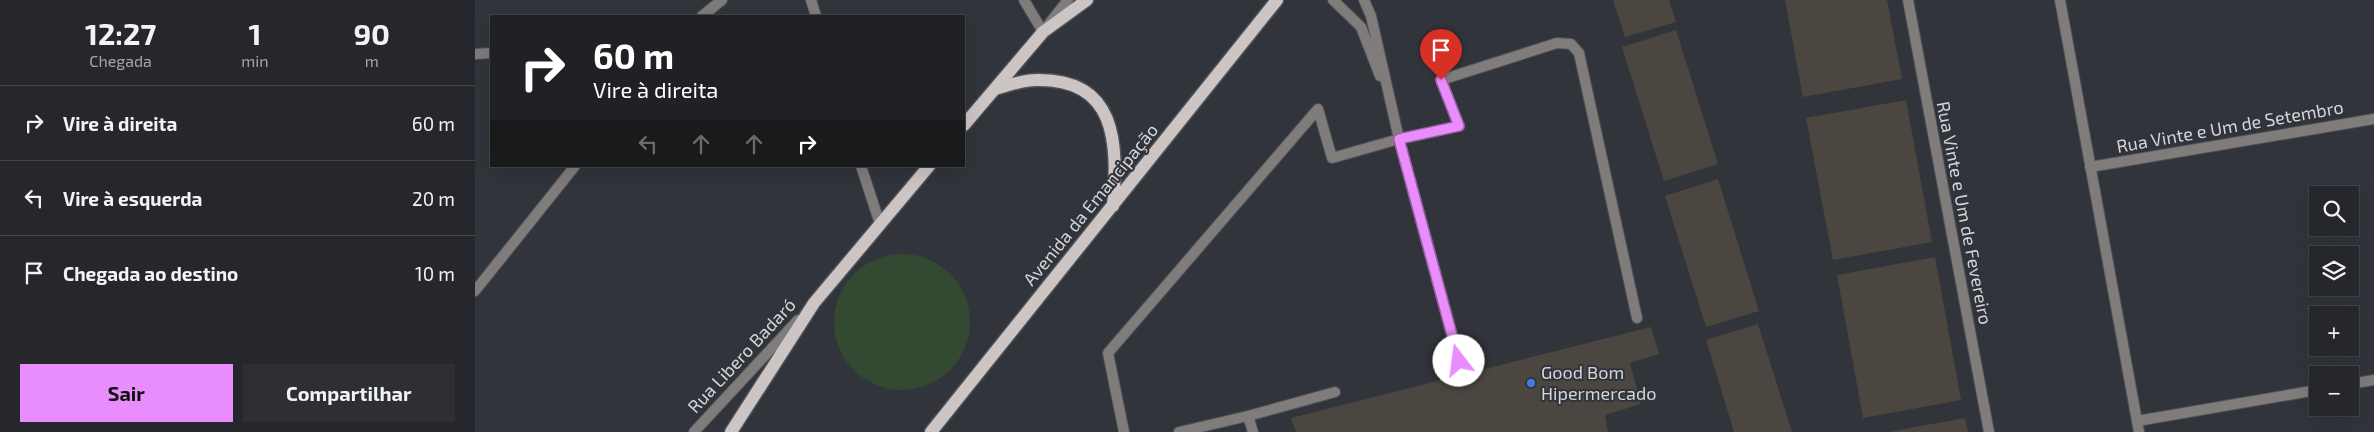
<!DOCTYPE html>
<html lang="pt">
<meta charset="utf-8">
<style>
body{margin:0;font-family:"Exo 2",sans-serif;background:#2d2f34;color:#f1f3f6;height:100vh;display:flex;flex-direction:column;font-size:19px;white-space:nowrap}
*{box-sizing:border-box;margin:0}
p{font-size:16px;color:#a3a5a9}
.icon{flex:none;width:28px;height:28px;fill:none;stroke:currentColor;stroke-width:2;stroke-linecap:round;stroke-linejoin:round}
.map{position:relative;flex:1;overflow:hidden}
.side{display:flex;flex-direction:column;background:#25272c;width:475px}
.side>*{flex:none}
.banner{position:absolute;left:15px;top:15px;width:475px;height:152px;border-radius:0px;box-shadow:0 5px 20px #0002,0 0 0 1px #424448;background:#202124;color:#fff;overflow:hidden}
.fabs{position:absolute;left:1834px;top:186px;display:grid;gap:10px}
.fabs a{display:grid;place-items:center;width:50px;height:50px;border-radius:0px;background:#25272c;box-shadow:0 5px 20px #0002,0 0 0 1px #424448;font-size:25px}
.pin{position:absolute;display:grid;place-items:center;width:42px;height:42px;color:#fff;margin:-51px -21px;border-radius:50% 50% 50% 0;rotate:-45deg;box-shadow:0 0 5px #0007}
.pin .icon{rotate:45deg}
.me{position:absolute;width:55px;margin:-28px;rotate:345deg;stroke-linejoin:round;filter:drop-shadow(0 0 4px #0008)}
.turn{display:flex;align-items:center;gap:18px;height:105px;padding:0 20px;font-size:22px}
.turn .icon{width:65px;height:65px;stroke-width:2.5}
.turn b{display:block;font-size:35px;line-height:42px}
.lanes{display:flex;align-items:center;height:48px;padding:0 20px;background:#0003;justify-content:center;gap:25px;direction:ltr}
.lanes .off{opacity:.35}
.eta{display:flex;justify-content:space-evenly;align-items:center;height:85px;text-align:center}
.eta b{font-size:30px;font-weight:700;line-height:35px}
.button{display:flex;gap:10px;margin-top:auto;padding:10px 20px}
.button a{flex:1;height:58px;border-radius:0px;background:#ea8dfc;color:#111;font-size:20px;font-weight:700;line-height:58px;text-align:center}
.button a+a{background:#2d2f34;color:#f1f3f6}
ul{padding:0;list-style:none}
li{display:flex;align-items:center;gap:15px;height:75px;padding:0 20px;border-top:1px solid #424448}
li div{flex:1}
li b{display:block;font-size:19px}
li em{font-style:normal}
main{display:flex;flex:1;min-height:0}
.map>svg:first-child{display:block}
.green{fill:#334931}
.building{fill:#4c4641}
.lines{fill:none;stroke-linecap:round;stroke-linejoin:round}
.lane-casing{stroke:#4e5157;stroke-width:12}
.street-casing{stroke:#4e5157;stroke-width:12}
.primary-casing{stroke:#4e5157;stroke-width:15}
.lane{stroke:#817c7c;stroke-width:10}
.street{stroke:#817c7c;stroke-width:10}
.primary{stroke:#cdc5c3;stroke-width:12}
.route-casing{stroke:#985ca4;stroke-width:12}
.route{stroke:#ea8dfc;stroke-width:9}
.shop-dot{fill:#3f7fe0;stroke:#31343a;stroke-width:2}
.labels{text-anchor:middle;stroke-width:4;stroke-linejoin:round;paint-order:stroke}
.street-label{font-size:18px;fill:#d4d6da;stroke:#31343a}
.poi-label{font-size:18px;fill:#d4d6da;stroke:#31343a;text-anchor:start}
</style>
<main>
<section class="side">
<div class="eta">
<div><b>12:27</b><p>Chegada</p></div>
<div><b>1</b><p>min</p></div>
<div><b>90</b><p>m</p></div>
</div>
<ul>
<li><svg class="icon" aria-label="right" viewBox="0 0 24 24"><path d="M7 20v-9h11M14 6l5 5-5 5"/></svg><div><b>Vire à direita</b></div><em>60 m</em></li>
<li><svg class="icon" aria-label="left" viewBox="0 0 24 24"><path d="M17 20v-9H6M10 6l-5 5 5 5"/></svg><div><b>Vire à esquerda</b></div><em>20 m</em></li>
<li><svg class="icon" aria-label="arrive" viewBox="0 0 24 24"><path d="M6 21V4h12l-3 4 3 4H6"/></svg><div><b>Chegada ao destino</b></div><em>10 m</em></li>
</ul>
<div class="button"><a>Sair</a><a>Compartilhar</a></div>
</section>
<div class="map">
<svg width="1899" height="432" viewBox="0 0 1899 432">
<rect width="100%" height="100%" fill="#31343a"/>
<!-- green -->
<circle class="green" cx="427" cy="322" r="68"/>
<!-- building -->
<g class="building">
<polygon points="1138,0 1194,0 1201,22 1150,37"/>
<polygon points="1310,0 1412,0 1427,79 1328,97"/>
<polygon points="1201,30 1243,164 1189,181 1147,47"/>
<polygon points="1431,100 1457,242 1358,260 1331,118"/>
<polygon points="1243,179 1284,311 1231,327 1190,196"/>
<polygon points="1460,257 1486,400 1388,418 1362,275"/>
<polygon points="1283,324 1317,432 1259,432 1231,340"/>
<polygon points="1176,327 1184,354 1155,363 1166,404 1130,415 1133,432 821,432 816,418"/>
<polygon points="1490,418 1493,432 1418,432 1418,431"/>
</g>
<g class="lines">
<defs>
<g id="lane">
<polyline points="549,0 568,32"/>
<polyline points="858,0 886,27 905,76"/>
<polyline points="889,0 896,16 924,139 984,361"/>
<polyline points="1433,0 1514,432"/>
<polyline points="773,416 778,432"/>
<polyline points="649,432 633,353 843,109 857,158 924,139 984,126 966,80 1082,43 1096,44 1104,53 1162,318"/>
<polyline points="704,432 773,416 860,392"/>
</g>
<g id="street">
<polyline points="336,0 341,16"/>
<polyline points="1585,0 1664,432"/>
<polyline points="227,16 247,0"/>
<polyline points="573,25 593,0"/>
<polyline points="0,54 16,53"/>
<polyline points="386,166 405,224"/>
<polyline points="1615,167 1899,119"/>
<polyline points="0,291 100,166"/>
<polyline points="1875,384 1899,380"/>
<polyline points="1662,421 1842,390"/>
<polyline points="219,432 323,320"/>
</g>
<g id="primary">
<path d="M520 89C532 86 547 80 561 80 642 78 643 143 638 206"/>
<polyline points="489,125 568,32 612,0"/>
<polyline points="256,432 339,303 454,166"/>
<polyline points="456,432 802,0"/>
</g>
</defs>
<!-- lane casing -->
<use href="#lane" class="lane-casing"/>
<!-- street casing -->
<use href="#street" class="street-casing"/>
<!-- primary casing -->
<use href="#primary" class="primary-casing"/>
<!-- lane -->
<use href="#lane" class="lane"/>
<!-- street -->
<use href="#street" class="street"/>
<!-- primary -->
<use href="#primary" class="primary"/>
</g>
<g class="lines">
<defs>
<polyline id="route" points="966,80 984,126 924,139 984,361"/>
</defs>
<!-- route casing -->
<use href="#route" class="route-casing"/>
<!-- route -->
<use href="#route" class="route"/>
</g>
<!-- markers -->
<circle class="shop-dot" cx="1056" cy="383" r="5"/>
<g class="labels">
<!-- street labels -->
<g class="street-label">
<text transform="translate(1755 127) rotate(-10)" y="6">Rua Vinte e Um de Setembro</text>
<text transform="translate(616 205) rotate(-51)" y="6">Avenida da Emancipação</text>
<text transform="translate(1489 213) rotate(79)" y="6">Rua Vinte e Um de Fevereiro</text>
<text transform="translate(267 356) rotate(-47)" y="6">Rua Libero Badaró</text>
</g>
<!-- poi labels -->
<g class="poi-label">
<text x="1066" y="379">Good Bom<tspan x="1066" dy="21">Hipermercado</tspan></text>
</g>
</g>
</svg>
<div class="fabs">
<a><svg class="icon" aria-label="search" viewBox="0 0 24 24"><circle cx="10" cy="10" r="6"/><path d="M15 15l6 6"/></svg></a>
<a><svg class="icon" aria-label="layers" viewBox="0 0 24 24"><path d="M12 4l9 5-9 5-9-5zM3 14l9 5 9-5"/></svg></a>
<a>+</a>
<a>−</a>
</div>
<div class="pin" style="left:966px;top:80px;background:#d93025"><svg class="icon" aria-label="arrive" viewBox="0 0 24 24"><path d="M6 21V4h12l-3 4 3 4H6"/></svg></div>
<svg class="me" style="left:984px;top:361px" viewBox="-20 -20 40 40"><circle r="19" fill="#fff"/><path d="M0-13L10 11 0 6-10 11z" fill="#ea8dfc"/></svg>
<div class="banner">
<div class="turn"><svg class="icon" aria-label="right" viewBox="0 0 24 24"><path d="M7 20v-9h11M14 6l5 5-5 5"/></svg><div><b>60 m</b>Vire à direita</div></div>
<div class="lanes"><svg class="icon off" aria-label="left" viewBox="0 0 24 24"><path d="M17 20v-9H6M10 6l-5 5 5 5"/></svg><svg class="icon off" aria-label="ahead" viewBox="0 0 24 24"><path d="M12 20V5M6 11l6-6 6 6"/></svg><svg class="icon off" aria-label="ahead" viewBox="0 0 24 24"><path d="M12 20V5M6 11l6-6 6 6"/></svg><svg class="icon" aria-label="right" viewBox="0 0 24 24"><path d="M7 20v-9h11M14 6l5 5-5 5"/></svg></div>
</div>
</div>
</main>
